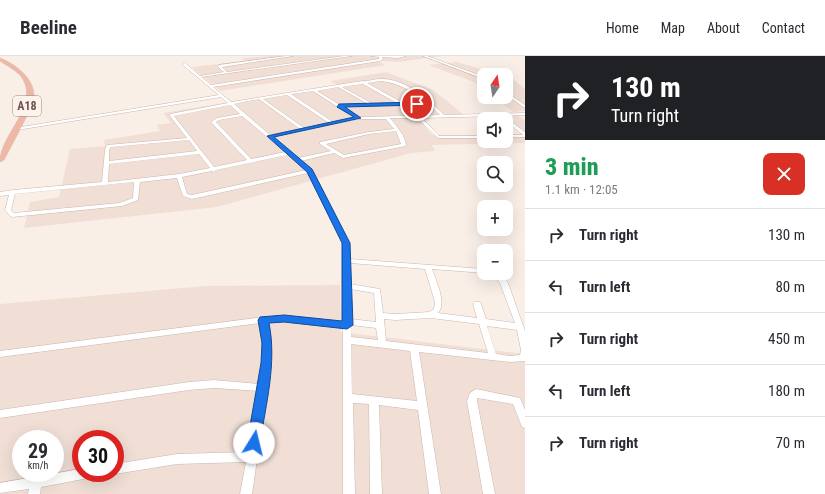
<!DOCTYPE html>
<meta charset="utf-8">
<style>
body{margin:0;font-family:"Roboto Condensed",sans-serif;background:#f2f2f3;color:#2b2b33;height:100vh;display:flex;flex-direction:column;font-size:15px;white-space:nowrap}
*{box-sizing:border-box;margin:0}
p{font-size:13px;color:#7c7c81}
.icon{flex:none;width:22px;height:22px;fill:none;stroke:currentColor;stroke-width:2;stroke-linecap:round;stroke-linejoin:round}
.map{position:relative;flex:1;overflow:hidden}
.drawer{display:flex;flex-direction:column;background:#fff;width:300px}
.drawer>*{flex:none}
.guide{background:#202124;color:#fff;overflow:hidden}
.needle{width:26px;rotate:12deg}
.buttons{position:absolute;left:477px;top:12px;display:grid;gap:8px}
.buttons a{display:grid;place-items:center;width:36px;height:36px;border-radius:8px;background:#fff;box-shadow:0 4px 16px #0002;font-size:20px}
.speed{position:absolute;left:12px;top:374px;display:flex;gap:8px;font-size:20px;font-weight:700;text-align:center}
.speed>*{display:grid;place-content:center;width:52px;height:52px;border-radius:50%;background:#fff;box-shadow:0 4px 16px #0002;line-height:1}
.speed small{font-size:10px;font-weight:400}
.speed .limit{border:6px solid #d22;background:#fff;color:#111}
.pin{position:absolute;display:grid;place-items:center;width:34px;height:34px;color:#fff;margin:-17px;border:2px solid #fff;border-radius:50%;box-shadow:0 1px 4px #0007}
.me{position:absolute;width:44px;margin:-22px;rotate:9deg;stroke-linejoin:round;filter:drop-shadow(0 0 3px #0008)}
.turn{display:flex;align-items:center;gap:14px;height:84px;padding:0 20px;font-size:18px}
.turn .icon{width:52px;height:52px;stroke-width:2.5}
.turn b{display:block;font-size:28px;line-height:34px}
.round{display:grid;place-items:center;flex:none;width:42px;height:42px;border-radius:8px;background:#f2f2f3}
.summary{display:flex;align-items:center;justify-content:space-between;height:68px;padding:0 20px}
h1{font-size:24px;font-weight:800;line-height:30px;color:#1e9e55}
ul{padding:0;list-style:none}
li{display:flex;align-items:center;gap:12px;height:52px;padding:0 20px;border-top:1px solid #e1e1e2}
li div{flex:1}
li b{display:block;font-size:15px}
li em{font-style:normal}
header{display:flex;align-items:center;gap:24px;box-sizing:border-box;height:56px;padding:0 20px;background:#fff;border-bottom:1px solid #e1e1e2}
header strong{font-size:19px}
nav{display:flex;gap:22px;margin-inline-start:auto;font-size:14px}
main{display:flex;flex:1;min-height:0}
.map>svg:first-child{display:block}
.residential{fill:#f1dfd6;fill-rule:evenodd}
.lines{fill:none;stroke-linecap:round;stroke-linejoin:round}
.minor-casing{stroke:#cab6ae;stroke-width:1}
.trunk-casing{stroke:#d4ccca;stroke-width:1}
.minor{fill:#fff;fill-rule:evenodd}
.trunk{fill:#efb8a6;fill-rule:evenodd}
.route{fill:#1a73e8;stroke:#114b97}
.labels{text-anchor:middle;stroke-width:3;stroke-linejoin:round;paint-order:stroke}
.shield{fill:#fdf3ed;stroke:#9a847e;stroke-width:1}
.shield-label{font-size:12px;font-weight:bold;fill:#70544e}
</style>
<header>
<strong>Beeline</strong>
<nav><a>Home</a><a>Map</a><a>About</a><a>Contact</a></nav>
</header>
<main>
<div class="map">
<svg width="525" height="438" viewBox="0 0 525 438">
<rect width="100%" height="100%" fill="#faefe7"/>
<!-- residential -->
<g class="residential">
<polygon points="271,0 442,0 398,6 382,5 379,6 386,9 220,35 191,11 245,5 242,2"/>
<polygon points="457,6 500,19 484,19 484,34 474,26 428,9"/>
<polygon points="386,16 433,34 463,58 389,59 391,62 416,61 432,79 484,79 484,85 506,85 506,79 522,78 501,60 519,60 525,65 525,87 432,89 435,95 411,97 217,151 24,172 30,146 59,141 70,93 105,90 104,84 160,75 157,69 171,67 163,57 337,29 330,25"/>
<polygon points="506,21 513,23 525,33 525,55 513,56 493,41 506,41"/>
<path d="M340 229 341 276 525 298V438H0V248L205 230ZM21 383H55V417H21ZM81 383H115V417H81Z"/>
</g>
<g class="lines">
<defs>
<g id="minor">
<path d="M286 0H293L222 11 227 16 344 0H352L201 21 211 29 379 3V1L371 0H406L398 2 382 1 383 3 380 5 213 31 231 46 362 25C368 26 374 23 380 23 399 22 417 35 431 46H433V48L444 59 525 57V59L504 60 525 76V81H506V79H523L506 65V63H504L500 60 422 62 439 80H484V82H438L417 62H390C396 70 406 80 406 90L343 102 334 97 301 105 313 115 349 187 350 203 484 213V217H485H484L432 213C436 225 447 247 438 257L477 262 473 248 474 246H480L481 248 486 263 515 267 500 227C496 221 491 222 488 217H497L502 219 508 227 525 275V305L510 306 419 296 441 438H429L418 354 379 349 382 438H370L369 348 353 347 355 438H343V272L284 266 267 267 271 287V307L252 438H240L246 406 177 408 115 418 112 417H115V408L177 398 248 396 258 335 214 332 189 334 0 362V354L189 326 214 324 259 328C263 305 263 290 260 267L0 301V295L263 261 284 260 343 266V187L308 117 192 143 183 140 177 122 140 126 138 144 122 150 12 161 10 160 5 154 9 139 0 140V136L13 134 102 126 105 94 107 89 187 82 170 60V58L228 47 221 41 17 74 15 73V72L219 39 183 9V7H185L200 20 224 16 218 11 219 9ZM381 25C398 27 413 35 426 46L403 47 367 27ZM363 28 397 47 373 48 342 31ZM338 31 368 48 340 49 317 35ZM313 35 355 62 333 66 291 38ZM287 39 329 67 304 72 263 43ZM259 43 300 73 270 79 234 48ZM429 48 440 59 360 61 344 51ZM230 49 240 58 217 62 211 66 247 104 214 111 174 60ZM242 60 285 96 251 103 216 66 219 64ZM359 63H386L394 73 369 76 320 86V88L331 95 298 102 272 81ZM396 75 401 88 344 99 326 88 369 78ZM189 84 197 95 109 105V94L111 91ZM199 98 210 112 179 118 108 126 109 108ZM288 99 306 114 192 139 187 138 182 121 212 115 214 116 216 114ZM134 126 133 142 119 147 14 157 11 154 15 138ZM350 207 425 213 435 246 434 253 429 256 395 258 383 257 380 233 350 228ZM350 233 374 237 376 266 351 263ZM431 262 479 268 488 297 386 285 384 263 395 264ZM351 269 376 272 378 284 351 281ZM487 270 517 274 521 294 520 299 510 300 496 298ZM351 288 410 295 417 345 352 338Z"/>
<polygon points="423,0 427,0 484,21 484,23"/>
<polygon points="506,36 525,49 525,52 506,39"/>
<polygon points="476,333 520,342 525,354 525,372 522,371 513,348 477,342 477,345 495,438 483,438 467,345 470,337"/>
<polygon points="81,413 81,417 95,417 94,421 41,431 40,438 28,438 29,433 0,437 0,427"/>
</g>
<path id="trunk" d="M0 2C15 8 33 21 34 39 34 50 10 92 4 104L0 106C0 77 43 48 20 19 15 14 6 9 0 5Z"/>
</defs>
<!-- minor casing -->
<use href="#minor" class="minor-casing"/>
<!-- trunk casing -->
<use href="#trunk" class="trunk-casing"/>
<!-- minor -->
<use href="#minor" class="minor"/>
<!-- trunk -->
<use href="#trunk" class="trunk"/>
</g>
<!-- route -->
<path class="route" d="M417 46 419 49 345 51 361 62 274 81 312 113 350 187 353 269 347 273 284 266 269 267C277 307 266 347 260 387L258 392 254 393 249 392 247 387 261 307 262 287 258 264 260 261 284 259 342 265V187L307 116 267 80 354 61 337 51 339 48Z"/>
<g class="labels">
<!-- shield labels -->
<rect class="shield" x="13" y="40" width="28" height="20" rx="3"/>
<g class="shield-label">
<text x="27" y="54">A18</text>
</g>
</g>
</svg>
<div class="buttons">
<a><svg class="needle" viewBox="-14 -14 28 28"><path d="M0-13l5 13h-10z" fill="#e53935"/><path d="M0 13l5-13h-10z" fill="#7c7c81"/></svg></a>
<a><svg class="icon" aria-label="sound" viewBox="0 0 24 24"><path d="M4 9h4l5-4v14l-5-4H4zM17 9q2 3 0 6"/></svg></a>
<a><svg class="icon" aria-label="search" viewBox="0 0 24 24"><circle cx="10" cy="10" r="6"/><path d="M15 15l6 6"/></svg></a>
<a>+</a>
<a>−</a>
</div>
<div class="speed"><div>29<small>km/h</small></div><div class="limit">30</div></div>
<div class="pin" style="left:417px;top:48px;background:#d93025"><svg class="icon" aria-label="arrive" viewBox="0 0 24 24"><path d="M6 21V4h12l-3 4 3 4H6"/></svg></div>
<svg class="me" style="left:254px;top:387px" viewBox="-20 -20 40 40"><circle r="19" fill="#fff"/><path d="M0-13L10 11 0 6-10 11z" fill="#1a73e8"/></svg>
</div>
<section class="drawer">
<div class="guide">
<div class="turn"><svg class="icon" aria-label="right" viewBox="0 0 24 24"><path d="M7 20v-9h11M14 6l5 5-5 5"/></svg><div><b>130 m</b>Turn right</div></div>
</div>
<div class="summary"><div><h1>3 min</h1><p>1.1 km · 12:05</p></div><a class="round" style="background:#d93025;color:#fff"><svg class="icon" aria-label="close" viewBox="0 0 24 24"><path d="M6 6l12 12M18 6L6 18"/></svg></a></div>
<ul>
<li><svg class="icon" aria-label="right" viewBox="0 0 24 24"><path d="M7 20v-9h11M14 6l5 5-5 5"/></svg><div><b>Turn right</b></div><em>130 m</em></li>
<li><svg class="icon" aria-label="left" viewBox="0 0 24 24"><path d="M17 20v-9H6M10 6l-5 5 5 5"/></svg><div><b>Turn left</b></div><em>80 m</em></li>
<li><svg class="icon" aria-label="right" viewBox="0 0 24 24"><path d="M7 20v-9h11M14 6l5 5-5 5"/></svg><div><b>Turn right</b></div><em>450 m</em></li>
<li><svg class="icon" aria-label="left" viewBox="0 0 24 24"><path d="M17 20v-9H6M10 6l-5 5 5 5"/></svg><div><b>Turn left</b></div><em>180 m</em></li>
<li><svg class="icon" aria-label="right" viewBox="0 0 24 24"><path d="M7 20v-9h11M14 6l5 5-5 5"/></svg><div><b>Turn right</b></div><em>70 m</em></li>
</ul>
</section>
</main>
